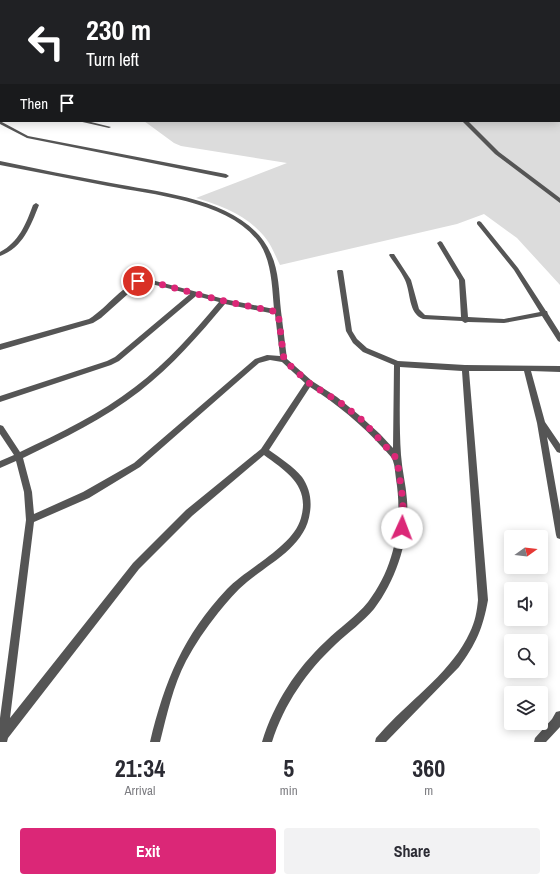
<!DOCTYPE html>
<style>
body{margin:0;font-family:"Archivo Narrow",sans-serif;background:#f2f2f3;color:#2b2b33;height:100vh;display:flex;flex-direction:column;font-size:15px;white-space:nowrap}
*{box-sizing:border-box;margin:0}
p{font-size:13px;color:#7c7c81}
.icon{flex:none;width:22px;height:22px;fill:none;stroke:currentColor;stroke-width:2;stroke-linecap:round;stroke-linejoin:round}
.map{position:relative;height:742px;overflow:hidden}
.panel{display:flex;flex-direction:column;background:#fff;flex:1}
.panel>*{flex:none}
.hud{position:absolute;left:0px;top:0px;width:560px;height:122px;box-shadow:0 2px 10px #0003;background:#202124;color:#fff;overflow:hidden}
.needle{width:26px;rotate:75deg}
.tools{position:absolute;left:504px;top:530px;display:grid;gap:8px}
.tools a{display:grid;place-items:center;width:44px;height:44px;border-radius:4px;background:#fff;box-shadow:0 2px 10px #0003;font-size:20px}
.pin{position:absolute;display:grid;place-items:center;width:34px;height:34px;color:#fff;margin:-17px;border:2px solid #fff;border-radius:50%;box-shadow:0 1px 4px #0007}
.me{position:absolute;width:44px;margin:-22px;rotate:2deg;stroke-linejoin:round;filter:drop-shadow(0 0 3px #0008)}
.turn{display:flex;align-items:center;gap:14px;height:84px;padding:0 20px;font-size:18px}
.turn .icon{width:52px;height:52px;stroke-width:2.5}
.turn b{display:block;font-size:28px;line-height:34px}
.then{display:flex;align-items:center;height:38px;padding:0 20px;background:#0003;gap:8px;font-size:15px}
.eta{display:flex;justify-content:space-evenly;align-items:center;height:68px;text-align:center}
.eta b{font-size:24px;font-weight:700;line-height:28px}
.primary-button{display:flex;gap:8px;margin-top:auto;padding:8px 20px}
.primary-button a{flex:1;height:46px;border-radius:4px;background:#db2777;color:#fff;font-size:16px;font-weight:700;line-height:46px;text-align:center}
.primary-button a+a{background:#f2f2f3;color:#2b2b33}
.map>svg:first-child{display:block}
.green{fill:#dcdcdc}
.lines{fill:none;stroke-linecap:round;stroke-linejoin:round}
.minor{fill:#555;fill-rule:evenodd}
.tertiary{fill:#555;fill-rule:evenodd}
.route{stroke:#db2777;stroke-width:7;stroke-dasharray:0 12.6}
</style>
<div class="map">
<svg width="560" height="742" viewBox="0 0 560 742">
<rect width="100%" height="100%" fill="#fff"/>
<!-- green -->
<path class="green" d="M23 0H560V285L517 238 484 214 457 224 280 265C276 257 272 247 267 240 249 216 223 206 196 198L287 163 181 146 174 143 144 121H559V1Z"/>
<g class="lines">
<!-- minor -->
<g class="minor">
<polygon points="3,0 8,0 2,1"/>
<rect x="0" y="79" width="1" height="2"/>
<polygon points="0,121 28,136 226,174 229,176 226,178 27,138 0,124"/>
<polygon points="78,121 87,121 111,127 109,128"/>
<path d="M0 161C37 169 74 176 111 183 162 193 247 199 271 254 279 271 279 292 281 311 283 327 285 343 287 359L312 381 337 397 359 415 380 434 393 448 394 365 363 352 353 343 346 331 337 271 338 270H342L343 271 352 331 357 339 367 348 398 361 465 365 560 366V372L531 371 545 422 560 444V453L557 452 547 437 560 511V539L557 538 556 535 537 423 524 371H469L488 600C483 628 476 644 459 667L386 742H375L376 738 385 728C413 698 453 670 470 632 475 622 477 611 478 600L462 371 400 367C400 396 399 426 401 455 402 470 406 485 407 500 410 537 397 579 374 609 363 622 349 632 336 644 307 671 284 704 272 742H262C274 703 296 669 326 641 339 628 356 617 368 602 395 567 403 521 396 479 395 473 395 466 393 461 392 456 385 451 382 447 361 424 337 404 310 387L269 450C280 458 293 466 302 477 309 487 312 499 310 512 306 546 271 562 247 582 236 591 227 602 218 613 206 628 195 644 186 661 173 686 167 714 160 742H150C165 680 183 636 227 589 247 568 293 547 301 518 310 486 287 472 264 455L192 516 139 569 8 738 7 742H0V718L26 520 24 492 16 461 0 468V461L14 455 0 434V425L3 426 20 452C60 433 100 414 135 387 167 363 194 332 219 302L196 296 119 361 111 365 0 402V396L107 361 115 357 190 294 144 282 138 285 101 318 93 323 0 350V344L89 319C108 307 123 284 144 278L224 299 274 309C272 288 272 263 260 244 231 201 154 195 108 186 72 179 36 172 0 165ZM225 304 275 314 280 356 267 355 255 359 134 463 83 492 34 514 32 492 23 458C64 438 104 419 140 391 172 366 199 335 225 304ZM270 360 282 362 305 383 261 449 186 510 133 563 10 718 34 522 89 498 140 467 259 363Z"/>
<path d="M36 203 39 205C31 225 23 248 0 256V252C19 242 26 224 33 205Z"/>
<path d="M479 221 481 222 518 268 546 311H547L548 314 560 333V342L558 341 542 316 504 323 468 322 465 323 462 321 423 319C408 313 411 293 405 280 401 271 394 263 389 255L390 254H394L411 280 419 309 425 315 461 317 459 280 437 243 440 241 442 242 465 280 468 317 504 319 540 312 514 270 477 224V222Z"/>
<polygon points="560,711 560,727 546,742 534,742 535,738 552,719 556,712"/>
</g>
<!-- tertiary -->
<g class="tertiary">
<rect x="445" y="0" width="4" height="1"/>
<polygon points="462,121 468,121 499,152 560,198 560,203 495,154"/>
</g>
</g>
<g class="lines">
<!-- route -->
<polyline class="route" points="138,281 144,280 224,301 278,312 284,360 309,383 341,403 362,420 397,459 403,501 402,528"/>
</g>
</svg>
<div class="tools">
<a><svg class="needle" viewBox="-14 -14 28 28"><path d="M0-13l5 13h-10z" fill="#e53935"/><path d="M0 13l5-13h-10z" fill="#7c7c81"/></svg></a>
<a><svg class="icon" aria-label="sound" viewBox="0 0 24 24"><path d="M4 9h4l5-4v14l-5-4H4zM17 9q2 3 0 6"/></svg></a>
<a><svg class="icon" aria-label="search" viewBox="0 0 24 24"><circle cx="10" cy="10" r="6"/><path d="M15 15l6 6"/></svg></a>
<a><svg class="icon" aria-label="layers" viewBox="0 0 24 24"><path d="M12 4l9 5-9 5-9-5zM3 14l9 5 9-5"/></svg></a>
</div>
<div class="pin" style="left:138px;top:281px;background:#d93025"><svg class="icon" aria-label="arrive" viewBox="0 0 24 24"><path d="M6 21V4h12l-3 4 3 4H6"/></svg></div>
<svg class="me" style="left:402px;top:528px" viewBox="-20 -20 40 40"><circle r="19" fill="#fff"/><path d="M0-13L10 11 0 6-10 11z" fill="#db2777"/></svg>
<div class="hud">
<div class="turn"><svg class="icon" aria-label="left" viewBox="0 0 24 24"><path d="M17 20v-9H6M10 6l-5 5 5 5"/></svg><div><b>230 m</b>Turn left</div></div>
<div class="then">Then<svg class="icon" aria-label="arrive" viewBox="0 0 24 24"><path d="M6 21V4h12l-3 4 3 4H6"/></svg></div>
</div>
</div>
<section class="panel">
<div class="eta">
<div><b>21:34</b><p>Arrival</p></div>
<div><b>5</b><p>min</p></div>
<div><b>360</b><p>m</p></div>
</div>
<div class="primary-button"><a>Exit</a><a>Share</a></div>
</section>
